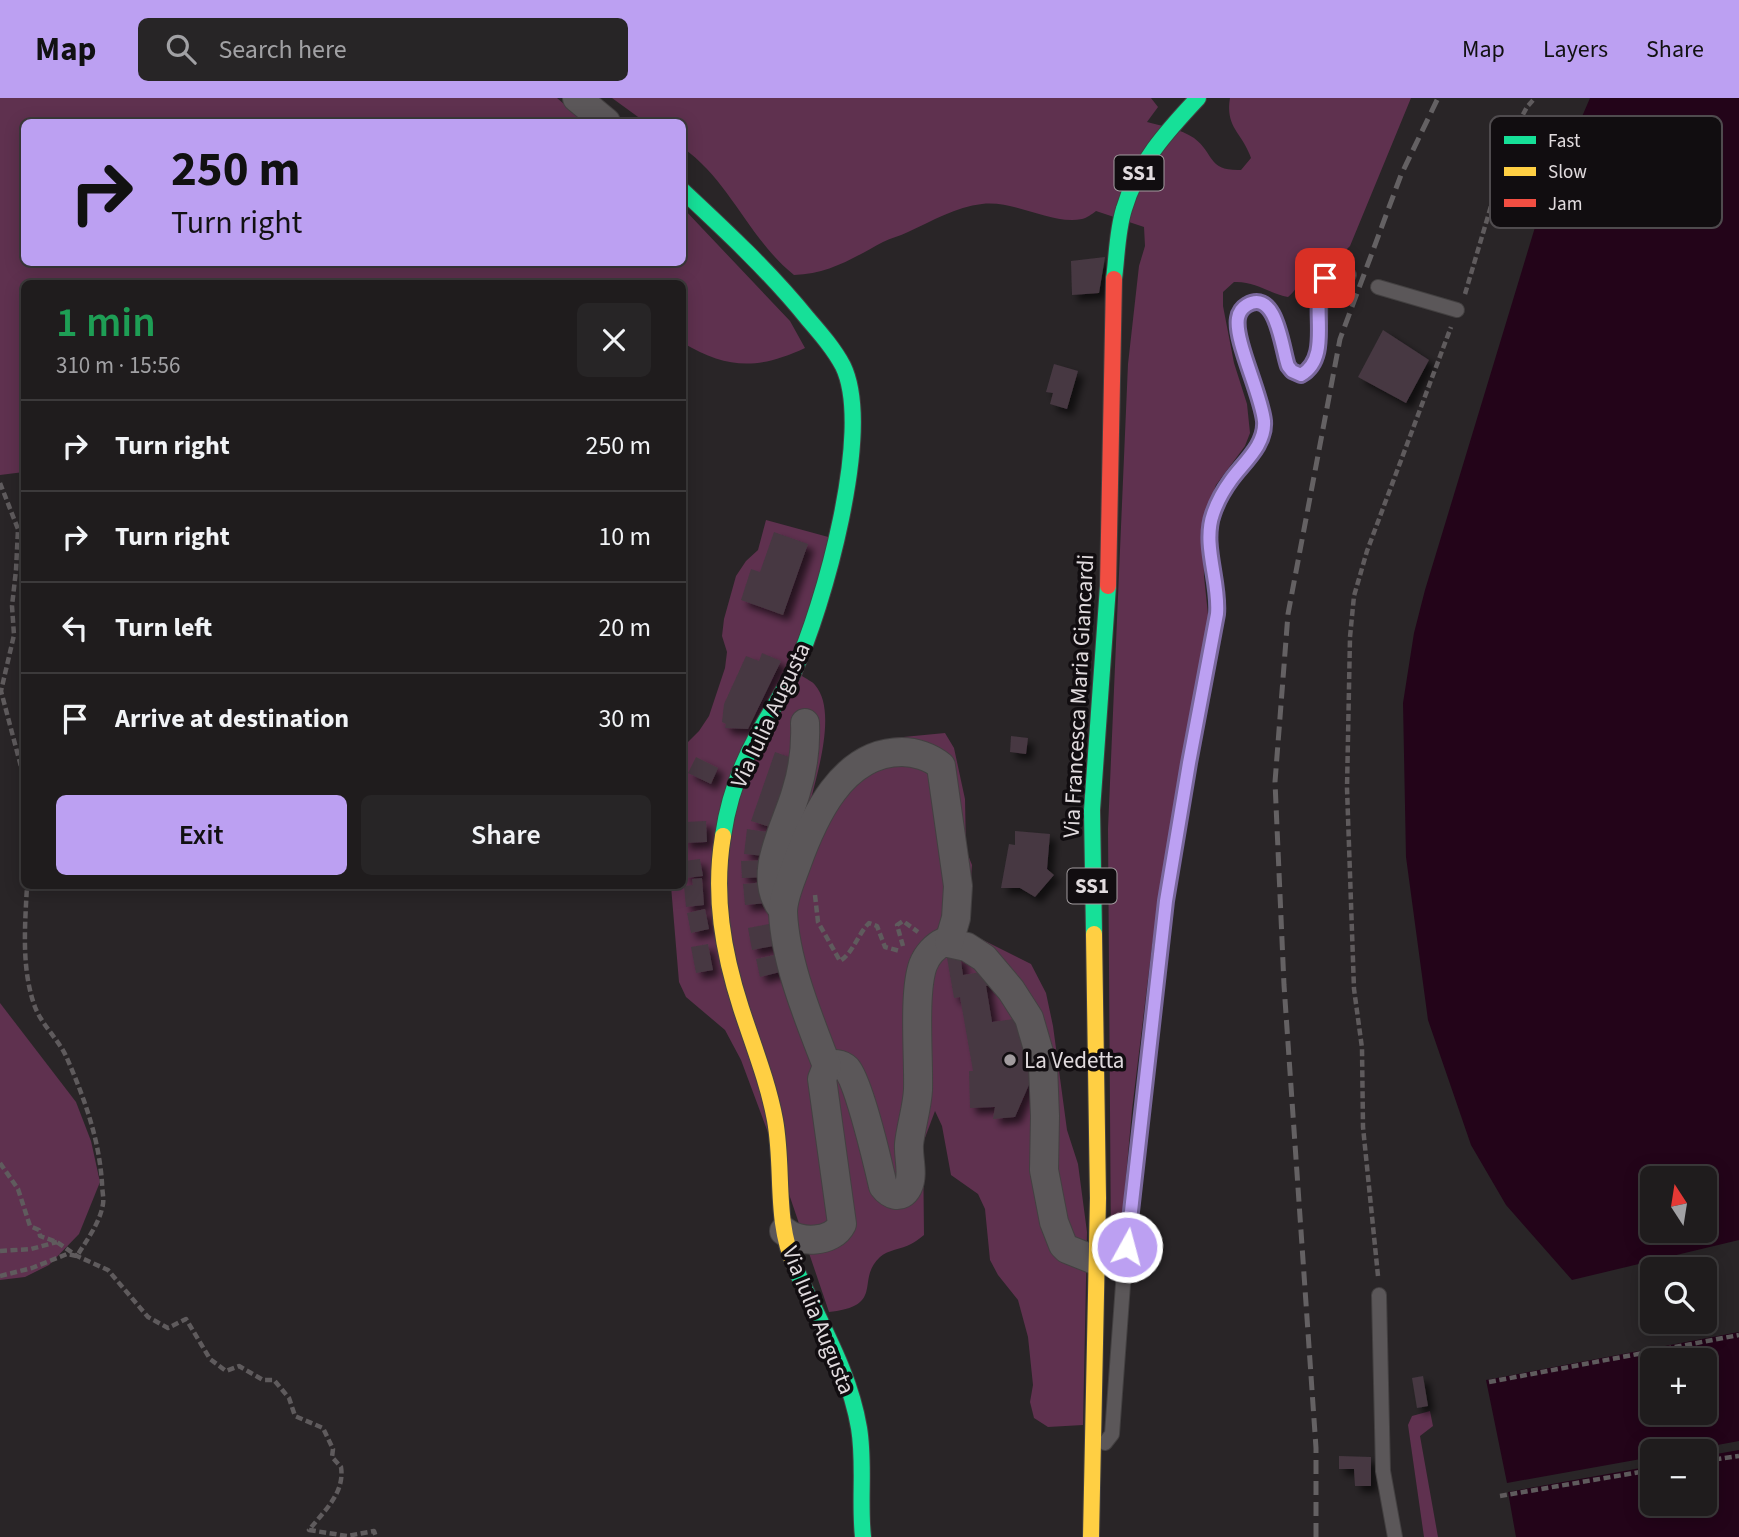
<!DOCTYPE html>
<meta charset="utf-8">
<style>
body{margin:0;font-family:"Source Sans 3",sans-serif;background:#272526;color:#f1f3f6;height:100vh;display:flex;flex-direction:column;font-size:26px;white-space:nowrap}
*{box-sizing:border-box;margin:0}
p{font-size:23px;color:#a1a1a4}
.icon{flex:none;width:38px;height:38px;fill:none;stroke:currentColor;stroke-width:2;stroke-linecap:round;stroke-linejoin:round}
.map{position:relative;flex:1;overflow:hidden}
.side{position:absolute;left:21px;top:182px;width:665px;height:609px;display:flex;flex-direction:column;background:#1f1c1d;border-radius:10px;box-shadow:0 4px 18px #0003,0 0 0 2px #3c3a3b}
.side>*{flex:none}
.banner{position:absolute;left:21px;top:21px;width:665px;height:147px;border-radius:10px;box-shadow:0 4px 18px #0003,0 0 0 2px #3c3a3b;background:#bca0f2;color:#111;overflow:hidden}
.needle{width:46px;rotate:348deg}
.buttons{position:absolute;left:1640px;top:1068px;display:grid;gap:14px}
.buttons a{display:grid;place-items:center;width:77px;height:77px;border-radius:10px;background:#1f1c1d;box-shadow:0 4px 18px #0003,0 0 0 2px #3c3a3b;font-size:35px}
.pin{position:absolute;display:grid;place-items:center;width:60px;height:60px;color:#fff;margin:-30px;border-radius:14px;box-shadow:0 4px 10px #0006}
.me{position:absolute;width:77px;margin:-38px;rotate:7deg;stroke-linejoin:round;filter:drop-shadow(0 0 5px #0008)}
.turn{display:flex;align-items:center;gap:24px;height:147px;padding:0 35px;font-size:32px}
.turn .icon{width:91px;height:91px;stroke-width:2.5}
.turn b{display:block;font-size:49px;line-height:60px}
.round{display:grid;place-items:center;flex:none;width:74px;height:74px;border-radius:10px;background:#272526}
.head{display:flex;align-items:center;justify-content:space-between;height:119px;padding:0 35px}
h1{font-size:42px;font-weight:600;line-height:52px;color:#1e9e55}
.action{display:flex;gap:14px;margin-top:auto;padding:14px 35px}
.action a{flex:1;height:80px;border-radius:10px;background:#bca0f2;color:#111;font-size:28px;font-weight:600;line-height:80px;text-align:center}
.action a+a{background:#272526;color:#f1f3f6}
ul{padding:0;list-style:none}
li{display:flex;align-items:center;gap:21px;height:91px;padding:0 35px;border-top:2px solid #3c3a3b}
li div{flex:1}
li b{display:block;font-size:26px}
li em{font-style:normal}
header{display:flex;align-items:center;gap:42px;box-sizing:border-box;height:98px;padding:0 35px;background:#bca0f2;color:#111}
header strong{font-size:33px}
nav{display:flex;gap:38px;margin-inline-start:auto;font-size:24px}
.search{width:490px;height:63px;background:#272526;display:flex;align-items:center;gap:18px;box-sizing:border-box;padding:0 24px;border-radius:10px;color:#a1a1a4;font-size:26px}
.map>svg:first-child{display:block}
.green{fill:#5f314f}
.water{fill:#230419;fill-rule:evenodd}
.building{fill:#473842;filter:url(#shadow)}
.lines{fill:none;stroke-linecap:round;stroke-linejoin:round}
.lane-casing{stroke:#434041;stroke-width:16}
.street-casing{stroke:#434041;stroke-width:30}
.fast-casing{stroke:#434041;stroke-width:18}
.slow-casing{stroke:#434041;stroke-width:18}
.jam-casing{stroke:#434041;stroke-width:18}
.path{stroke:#5f5b5d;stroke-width:4.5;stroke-dasharray:7 3.5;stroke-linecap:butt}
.lane{stroke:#5b5759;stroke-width:14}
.street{stroke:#5b5759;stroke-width:28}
.fast{stroke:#16e098;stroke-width:16}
.slow{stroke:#ffcf43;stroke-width:16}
.jam{stroke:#f24e42;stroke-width:16}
.rail{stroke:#646163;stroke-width:5;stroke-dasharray:14 7;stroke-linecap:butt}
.route-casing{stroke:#7a689d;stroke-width:18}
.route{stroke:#bca0f2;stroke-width:12}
.poi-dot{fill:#a19b9e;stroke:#110d10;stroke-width:2.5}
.labels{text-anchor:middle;stroke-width:7;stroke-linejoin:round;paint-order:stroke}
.shield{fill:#110d10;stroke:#a39da0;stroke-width:2}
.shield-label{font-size:21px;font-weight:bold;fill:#e1dbde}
.street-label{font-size:23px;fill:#e1dbde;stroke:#110d10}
.poi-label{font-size:23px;fill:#e1dbde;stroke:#110d10;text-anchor:start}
.key{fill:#110d10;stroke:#4f4b4e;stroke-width:2}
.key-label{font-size:19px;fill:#e1dbde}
</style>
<header>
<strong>Map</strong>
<div class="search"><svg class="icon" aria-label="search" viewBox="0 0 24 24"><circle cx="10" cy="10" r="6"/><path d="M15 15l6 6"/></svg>Search here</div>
<nav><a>Map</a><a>Layers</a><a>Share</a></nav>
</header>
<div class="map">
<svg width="1739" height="1439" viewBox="0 0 1739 1439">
<defs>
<filter id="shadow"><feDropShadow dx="6" dy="6" stdDeviation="3.5" flood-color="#0009"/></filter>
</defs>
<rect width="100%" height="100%" fill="#292527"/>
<!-- green -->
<g class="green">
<path d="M0 0H557L585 24H24V164H682L683 110 790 223 805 250C758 272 727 271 683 245L682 186H24V374L0 377Z"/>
<path d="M612 0H1151L1158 9 1147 24C1162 28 1181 31 1194 40 1215 56 1207 73 1241 72L1251 60C1242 34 1225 30 1230 0H1411L1350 148C1334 166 1323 156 1310 167 1298 176 1303 187 1288 199 1268 195 1255 183 1234 184L1223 194V208L1234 265 1247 306 1250 335 1245 348 1216 387 1203 423 1204 478 1209 526 1177 686 1152 848 1132 1012 1119 1156 1111 1152 1108 731 1128 266 1139 168 1145 148 1144 129 1096 113C1092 116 1087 120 1082 121 1051 127 1016 102 982 106 956 109 932 123 908 134 900 138 891 140 883 144 853 160 829 176 794 177 749 141 730 83 683 50L682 24H645Z"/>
<path d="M766 422 843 443 802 578C806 581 812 583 815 587 838 613 816 679 809 709L861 654 893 640 945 635 954 650 965 701 966 752 972 767 967 834 1031 866 1046 895 1053 928 1067 1032 1078 1066 1087 1134 1083 1327 1048 1329 1034 1320 1030 1304 1033 1287 1028 1239 1018 1202 998 1177 990 1162 985 1111 978 1096 951 1077 942 1028 935 1013 923 1045 924 1137C920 1140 915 1144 911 1146 902 1151 887 1152 880 1159 855 1182 886 1208 829 1214L770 1040 741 962 725 932 686 899 679 884 671 788H682L683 649 699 633 709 618 725 570 727 554 722 538 724 521 736 478 746 463 758 452Z"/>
<polygon points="0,905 76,1004 91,1043 100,1084 79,1136 49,1167 25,1179 0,1182"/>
<polygon points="1430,1313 1433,1328 1420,1338 1438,1439 1424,1439 1408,1327 1412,1318"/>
</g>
<!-- water -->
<g class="water">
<path d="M1590 0H1739V1142L1572 1182 1506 1107 1471 1047 1428 922 1406 759 1403 605 1414 535 1425 492 1536 126ZM1652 1080H1704V1132H1652Z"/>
<path d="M1739 1234V1343L1685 1353H1652V1359L1507 1385 1486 1282ZM1652 1262H1704V1314H1652Z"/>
<polygon points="1739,1352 1739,1439 1516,1439 1508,1394 1652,1368 1652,1405 1704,1405 1705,1358"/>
</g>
<!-- building -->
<g class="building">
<polygon points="1105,159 1099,195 1072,197 1071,163"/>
<polygon points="1383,232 1429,262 1406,305 1358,279"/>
<polygon points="1054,266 1078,273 1067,311 1050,306 1053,295 1046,294"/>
<polygon points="774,434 808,446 783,517 741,502 751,471 760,474"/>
<polygon points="762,555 781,563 748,631 725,630 726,626 722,624 724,606 746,558 759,563"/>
<polygon points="1011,638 1028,640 1026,656 1010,654"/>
<polygon points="775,654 792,660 783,686 787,688 773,730 751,723"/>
<polygon points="696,659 718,670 711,686 688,675"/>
<polygon points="706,723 707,744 684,745 684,724"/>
<polygon points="747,731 768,734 765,758 744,756"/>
<polygon points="1015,733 1050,736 1047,771 1054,777 1035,799 1020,790 1001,790 1009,746 1015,747"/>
<polygon points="700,761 703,778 686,780 684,763"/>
<polygon points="767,762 768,779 742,780 741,763"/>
<polygon points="702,780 704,807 686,809 684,788 693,787 692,781"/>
<polygon points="766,784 768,805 745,807 743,786"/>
<polygon points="705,811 709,831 691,835 687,815"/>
<polygon points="769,826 773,848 752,852 748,830"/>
<polygon points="708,846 713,872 696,875 691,849"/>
<polygon points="783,855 788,872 760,879 756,861"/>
<polygon points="960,857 963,877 988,873 991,887 986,888 992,924 1014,921 1024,938 1031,982 1015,1019 993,1021 995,1009 970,1010 969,973 973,973 960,899 954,900 947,860"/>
<polygon points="1423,1278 1428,1308 1417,1310 1412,1280"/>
<polygon points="1339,1358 1371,1359 1371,1388 1355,1388 1354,1371 1339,1371"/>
</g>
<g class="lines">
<defs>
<g id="lane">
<polyline points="1378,189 1457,212"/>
<polyline points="1379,1197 1383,1373 1395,1439"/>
<path d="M1105 1345 1112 1336 1124 1173 1166 803 1189 665 1217 516C1220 484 1202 447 1213 416 1217 404 1223 393 1230 382 1243 365 1266 348 1264 323 1261 295 1234 242 1238 220 1239 214 1242 210 1247 207 1277 190 1282 252 1288 268L1292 273 1301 277C1328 262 1317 211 1322 185L1334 174 1349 177"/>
</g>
<g id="street">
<polyline points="577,0 606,24"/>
<path d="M783 812C755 778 786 730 796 694 803 672 806 648 805 625"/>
<path d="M827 968C833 965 841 965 847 971 859 985 878 1066 883 1088 889 1096 901 1103 908 1089 914 1076 908 1060 909 1046 911 1028 917 1010 918 992 919 960 913 895 923 867 927 857 935 848 944 844L967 849 984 860 1011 892 1029 920 1043 968 1045 1018 1044 1072 1054 1124 1063 1147 1067 1151 1097 1163"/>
<path d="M784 1133C799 1146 833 1145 842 1126L822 981 827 968C809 921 785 864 783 814 783 799 791 782 796 768 813 720 842 654 902 654 915 654 931 659 941 668L958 788 956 820 949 844"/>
</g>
<g id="fast">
<path d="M682 92C726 133 770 174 808 221 821 236 834 251 843 268 874 332 823 510 794 573 783 595 769 616 757 638 740 669 728 703 723 738"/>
<path d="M1114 181C1117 158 1117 133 1124 111 1137 66 1167 33 1198 0"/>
<polyline points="1094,836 1092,712 1108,488"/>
<path d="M795 1169C818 1223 849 1271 859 1330 865 1366 859 1403 863 1439"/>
</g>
<g id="slow">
<path d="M723 738C713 797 723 854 741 910 753 947 768 984 775 1022 784 1072 774 1122 795 1169"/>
<polyline points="1091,1439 1098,1100 1094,836"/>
</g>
<polyline id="jam" points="1108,488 1114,181"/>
</defs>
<!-- lane casing -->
<use href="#lane" class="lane-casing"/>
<!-- street casing -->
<use href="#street" class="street-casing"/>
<!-- fast casing -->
<use href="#fast" class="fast-casing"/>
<!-- slow casing -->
<use href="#slow" class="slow-casing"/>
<!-- jam casing -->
<use href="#jam" class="jam-casing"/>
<!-- path -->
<g class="path">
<polyline points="1465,196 1512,37 1527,9 1535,0"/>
<polyline points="0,385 18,431 16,472 12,508 14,537 1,593 24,680"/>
<path d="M815 797 818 824 840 863C853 855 858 836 869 825L877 828 885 849 900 853"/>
<polyline points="903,848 897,827 903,823 918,834"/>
<path d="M0 1065 18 1091 30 1128 39 1132 40 1138 57 1144 77 1158 108 1172 148 1219 168 1230 186 1221 210 1261 226 1273 239 1268 263 1282H274L289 1300 295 1318 323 1330 333 1351 332 1359 341 1369C345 1395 324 1413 309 1432L347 1438 374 1433 376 1439"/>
<polyline points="0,1153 31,1151 57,1144"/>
<path d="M0 1178 32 1170 67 1156 77 1158C86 1143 100 1125 103 1106 104 1100 102 1092 102 1085 99 1040 84 999 66 958 58 941 42 927 35 909 21 871 25 827 27 788"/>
<polyline points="1378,1178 1363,1029 1362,950 1354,891 1347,690 1350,539 1354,498 1367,453 1451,229"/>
<polyline points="1489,1284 1739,1237"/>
<polyline points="1704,1363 1739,1358"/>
<polyline points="1500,1398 1652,1372"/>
</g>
<!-- lane -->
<use href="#lane" class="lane"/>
<!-- street -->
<use href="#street" class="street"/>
<!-- fast -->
<use href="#fast" class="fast"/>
<!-- slow -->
<use href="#slow" class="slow"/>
<!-- jam -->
<use href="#jam" class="jam"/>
<!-- rail -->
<polyline class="rail" points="1316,1439 1316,1350 1284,887 1275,684 1288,516 1340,241 1401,77 1438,0"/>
</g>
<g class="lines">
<defs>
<path id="route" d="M1127 1149 1166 803 1189 665 1217 516C1220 484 1202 447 1213 416 1217 404 1223 393 1231 382 1243 365 1266 347 1264 323 1261 295 1234 242 1238 220 1239 214 1242 210 1247 207 1277 190 1282 252 1288 268L1292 273 1301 277C1334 258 1308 205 1325 180"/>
</defs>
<!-- route casing -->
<use href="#route" class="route-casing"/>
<!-- route -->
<use href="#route" class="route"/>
</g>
<!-- markers -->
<circle class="poi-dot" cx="1010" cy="962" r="7"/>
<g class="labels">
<!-- shield labels -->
<g class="shield">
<rect x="1114.5" y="57.5" width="49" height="35" rx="5"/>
<rect x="1067.5" y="770.5" width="49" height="35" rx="5"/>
</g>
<g class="shield-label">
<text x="1139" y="82">SS1</text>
<text x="1092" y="795">SS1</text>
</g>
<!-- street labels -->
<g class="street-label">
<text transform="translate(1078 598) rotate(-87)" y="8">Via Francesca Maria Giancardi</text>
<text transform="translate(770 617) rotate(-65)" y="8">Via Iulia Augusta</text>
<text transform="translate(819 1222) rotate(68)" y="8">Via Iulia Augusta</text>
</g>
<!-- poi labels -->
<g class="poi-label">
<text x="1024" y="970">La Vedetta</text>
</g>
</g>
<!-- legend -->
<rect x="1490" y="18" width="232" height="112" rx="10" class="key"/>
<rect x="1504" y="38" width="32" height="8" fill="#16e098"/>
<rect x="1504" y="69" width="32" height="9" fill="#ffcf43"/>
<rect x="1504" y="101" width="32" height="8" fill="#f24e42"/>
<g class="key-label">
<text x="1548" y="49">Fast</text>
<text x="1548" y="80">Slow</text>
<text x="1548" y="112">Jam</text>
</g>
</svg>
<div class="buttons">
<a><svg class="needle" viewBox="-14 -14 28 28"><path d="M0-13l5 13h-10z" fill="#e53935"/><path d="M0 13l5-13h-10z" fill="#a1a1a4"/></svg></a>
<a><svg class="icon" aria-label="search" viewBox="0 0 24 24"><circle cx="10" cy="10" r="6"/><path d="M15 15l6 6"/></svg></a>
<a>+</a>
<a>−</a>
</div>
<div class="pin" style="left:1325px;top:180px;background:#d93025"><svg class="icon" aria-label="arrive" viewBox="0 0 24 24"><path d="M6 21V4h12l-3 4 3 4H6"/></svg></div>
<svg class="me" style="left:1127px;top:1149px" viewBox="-20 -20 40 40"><circle r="17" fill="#bca0f2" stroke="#fff" stroke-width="3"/><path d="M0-11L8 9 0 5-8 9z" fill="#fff"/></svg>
<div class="banner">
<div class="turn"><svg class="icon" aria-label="right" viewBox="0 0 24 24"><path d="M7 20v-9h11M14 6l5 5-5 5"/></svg><div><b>250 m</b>Turn right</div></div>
</div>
<section class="side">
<div class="head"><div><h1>1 min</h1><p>310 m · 15:56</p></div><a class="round"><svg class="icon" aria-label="close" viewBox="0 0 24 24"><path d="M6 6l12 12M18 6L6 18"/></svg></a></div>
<ul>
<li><svg class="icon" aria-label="right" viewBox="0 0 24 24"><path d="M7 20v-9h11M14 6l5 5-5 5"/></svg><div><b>Turn right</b></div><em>250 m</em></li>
<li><svg class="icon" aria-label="right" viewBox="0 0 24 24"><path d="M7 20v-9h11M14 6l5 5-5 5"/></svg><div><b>Turn right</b></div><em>10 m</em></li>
<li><svg class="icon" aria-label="left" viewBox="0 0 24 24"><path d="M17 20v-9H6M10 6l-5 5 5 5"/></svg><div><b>Turn left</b></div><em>20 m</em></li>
<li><svg class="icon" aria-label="arrive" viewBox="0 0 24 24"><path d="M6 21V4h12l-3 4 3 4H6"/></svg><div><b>Arrive at destination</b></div><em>30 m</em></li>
</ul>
<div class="action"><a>Exit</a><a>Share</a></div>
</section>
</div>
